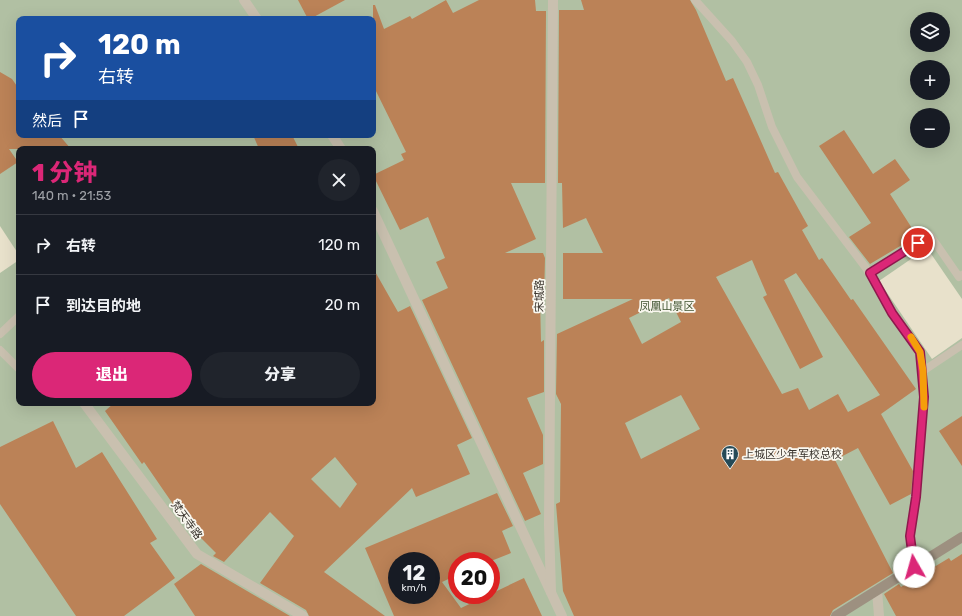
<!DOCTYPE html>
<html lang="zh">
<meta charset="utf-8">
<style>
body{margin:0;font-family:Rubik,"Noto Sans SC",sans-serif;background:#20242c;color:#f1f3f6;height:100vh;display:flex;flex-direction:column;font-size:15px;white-space:nowrap}
*{box-sizing:border-box;margin:0}
p{font-size:13px;color:#9ea1a6}
.icon{flex:none;width:22px;height:22px;fill:none;stroke:currentColor;stroke-width:2;stroke-linecap:round;stroke-linejoin:round}
.map{position:relative;flex:1;overflow:hidden}
.side{position:absolute;left:16px;top:146px;width:360px;height:260px;display:flex;flex-direction:column;background:#171b24;border-radius:8px;box-shadow:0 4px 16px #0002}
.side>*{flex:none}
.top-card{position:absolute;left:16px;top:16px;width:360px;height:122px;border-radius:8px;box-shadow:0 4px 16px #0002;background:#1a4fa0;color:#fff;overflow:hidden}
.buttons{position:absolute;left:910px;top:12px;display:grid;gap:8px}
.buttons a{display:grid;place-items:center;width:40px;height:40px;border-radius:50%;background:#171b24;box-shadow:0 4px 16px #0002;font-size:20px}
.speed{position:absolute;left:388px;top:552px;display:flex;gap:8px;font-size:20px;font-weight:700;text-align:center}
.speed>*{display:grid;place-content:center;width:52px;height:52px;border-radius:50%;background:#171b24;box-shadow:0 4px 16px #0002;line-height:1}
.speed small{font-size:10px;font-weight:400}
.speed .limit{border:6px solid #d22;background:#fff;color:#111}
.pin{position:absolute;display:grid;place-items:center;width:34px;height:34px;color:#fff;margin:-17px;border:2px solid #fff;border-radius:50%;box-shadow:0 1px 4px #0007}
.me{position:absolute;width:44px;margin:-22px;rotate:353deg;stroke-linejoin:round;filter:drop-shadow(0 0 3px #0008)}
.turn{display:flex;align-items:center;gap:14px;height:84px;padding:0 16px;font-size:18px}
.turn .icon{width:52px;height:52px;stroke-width:2.5}
.turn b{display:block;font-size:28px;line-height:34px}
.then{display:flex;align-items:center;height:38px;padding:0 16px;background:#0003;gap:8px;font-size:15px}
.round{display:grid;place-items:center;flex:none;width:42px;height:42px;border-radius:21px;background:#20242c}
.overview{display:flex;align-items:center;justify-content:space-between;height:68px;padding:0 16px}
h1{font-size:24px;font-weight:800;line-height:30px;color:#db2777}
.action{display:flex;gap:8px;margin-top:auto;padding:8px 16px}
.action a{flex:1;height:46px;border-radius:24px;background:#db2777;color:#fff;font-size:16px;font-weight:800;line-height:46px;text-align:center}
.action a+a{background:#20242c;color:#f1f3f6}
ul{padding:0;list-style:none}
li{display:flex;align-items:center;gap:12px;height:60px;padding:0 16px;border-top:1px solid #363941}
li div{flex:1}
li b{display:block;font-size:15px}
li em{font-style:normal}
.map>svg:first-child{display:block}
.green{fill:#b1c0a3;fill-rule:evenodd}
.plaza{fill:#e8e1cb}
.building{fill:#bb8257;fill-rule:evenodd}
.lines{fill:none;stroke-linecap:round;stroke-linejoin:round}
.lane{stroke:#c9c0af;stroke-width:8}
.street{stroke:#c9c0af;stroke-width:10}
.secondary{stroke:#9d9080;stroke-width:10}
.route-casing{stroke:#8e194d;stroke-width:10}
.route{stroke:#db2777;stroke-width:7}
.slow{stroke:#f59e0b;stroke-width:7}
.labels{text-anchor:middle;stroke-width:3.5;stroke-linejoin:round;paint-order:stroke}
.street-label{font-size:11px;fill:#39332c;stroke:#f9f7ef}
.park-label{font-size:11px;fill:#425532;stroke:#f9f7ef}
.poi-label{font-size:11px;fill:#39332c;stroke:#f9f7ef;text-anchor:start}
</style>
<div class="map">
<svg width="962" height="616" viewBox="0 0 962 616">
<rect width="100%" height="100%" fill="#f2ede2"/>
<!-- green -->
<path class="green" d="M0 0H962V616H0ZM19 19H373V135H19ZM917 19H943V45H917ZM917 67H943V93H917ZM917 115H943V141H917ZM19 149H373V403H19ZM397 561H431V595H397ZM457 561H491V595H457Z"/>
<!-- plaza -->
<g class="plaza">
<polygon points="0,226 19,255 19,260 0,273"/>
<polygon points="927,248 962,299 962,338 932,359 879,281"/>
</g>
<!-- building -->
<g class="building">
<polygon points="298,0 345,0 310,19 308,19"/>
<polygon points="446,0 453,13 479,0 535,0 536,11 546,11 545,183 511,183 536,239 505,253 543,253 545,258 544,299 540,299 541,342 544,340 544,392 527,398 543,435 543,464 523,473 541,514 525,521 422,300 448,288 436,262 445,258 428,217 400,230 373,175 404,160 401,154 406,152 373,85 373,5 375,5 384,29 410,16 412,19"/>
<path d="M581 0H690L696 10 726 81 733 78 775 173 778 172 808 226 802 230 819 260 822 258 851 300 853 299 916 389 881 414 913 471 911 494 890 505 858 448 835 460 893 573 833 610 830 616H574L563 591 556 504 560 502 561 404 556 394 557 334 633 299H563V253H603L586 218 563 228 562 183H558L559 10H584ZM752 260 767 295 763 297 800 369 823 357 784 280 796 273 880 395 848 412 838 394 809 410 798 388 782 394 716 277ZM669 298 681 322 642 344 629 318ZM681 395 700 429 641 459 625 423Z"/>
<polygon points="0,72 12,79 19,89 19,135 59,135 71,149 9,149 18,162 0,174"/>
<polygon points="844,130 873,174 895,159 910,180 890,194 917,236 870,264 849,237 871,223 819,146"/>
<polygon points="253,135 292,135 299,149 259,149"/>
<path d="M373 268 398 312 410 306 472 438 457 445 470 474 416 497 412 488 324 572 385 616H309L306 610 260 583 294 536 270 512 224 562 213 556 216 553 186 523 144 462 142 464 105 411 114 403H373ZM335 457 357 484 340 508 311 479Z"/>
<polygon points="962,416 962,466 939,431"/>
<polygon points="53,421 76,468 102,452 157,539 150,543 175,578 124,616 76,616 0,504 0,447"/>
<path d="M497 493 513 526 502 531 511 553 491 561H457V575L442 582 461 608 524 578 542 616H394L365 548ZM397 561H431V595H397Z"/>
<polygon points="962,554 962,616 896,616 884,594 899,584 901,587 949,558 951,561"/>
<polygon points="201,564 290,616 195,616 174,584"/>
</g>
<g class="lines">
<!-- lane -->
<g class="lane">
<polyline points="695,0 732,41 747,62 758,85 772,127 797,177 866,268 892,313 920,352 924,397 916,497 910,536 914,567"/>
<polyline points="870,273 930,235 959,277 962,275"/>
<polyline points="0,334 19,316"/>
<polyline points="0,350 19,369"/>
<polyline points="923,371 962,345"/>
</g>
<!-- street -->
<g class="street">
<polyline points="244,0 257,19"/>
<polyline points="332,135 341,149"/>
<polyline points="373,211 562,616"/>
<polyline points="84,403 197,554 303,616"/>
<polyline points="877,590 879,616"/>
<polyline points="551,592 549,525 553,0"/>
</g>
<!-- secondary -->
<polyline class="secondary" points="836,616 962,537"/>
</g>
<g class="lines">
<defs>
<polyline id="route" points="914,567 910,536 916,497 924,397 920,352 892,313 870,273 918,243"/>
</defs>
<!-- route casing -->
<use href="#route" class="route-casing"/>
<!-- route -->
<use href="#route" class="route"/>
<!-- slow -->
<polyline class="slow" points="911,337 920,352 923,371 924,407"/>
</g>
<!-- icons -->
<defs>
<symbol id="building-pin" viewBox="-11 -11 22 30"><path d="M0 17L-7.5 6A9.5 9.5 0 1 1 7.5 6Z" fill="#254a57" stroke="#f9f7ef"/><path d="M-4-6H4V6H1V3H-1V6H-4ZM-2.5-4.3h1.7v1.8h-1.7ZM.8-4.3h1.7v1.8H.8ZM-2.5-1h1.7V.8h-1.7ZM.8-1h1.7V.8H.8Z" fill="#fff"/></symbol>
</defs>
<g fill-rule="evenodd">
<use href="#building-pin" x="720" y="444" width="20" height="27"/>
</g>
<g class="labels">
<!-- street labels -->
<g class="street-label">
<text transform="translate(539 296) rotate(-90)" y="4">宋城路</text>
<text transform="translate(187 520) rotate(54)" y="4">梵天寺路</text>
</g>
<!-- park labels -->
<g class="park-label">
<text x="667" y="310">凤凰山景区</text>
</g>
<!-- poi labels -->
<g class="poi-label">
<text x="743" y="458">上城区少年军校总校</text>
</g>
</g>
</svg>
<div class="buttons">
<a><svg class="icon" aria-label="layers" viewBox="0 0 24 24"><path d="M12 4l9 5-9 5-9-5zM3 14l9 5 9-5"/></svg></a>
<a>+</a>
<a>−</a>
</div>
<div class="speed"><div>12<small>km/h</small></div><div class="limit">20</div></div>
<div class="pin" style="left:918px;top:243px;background:#d93025"><svg class="icon" aria-label="arrive" viewBox="0 0 24 24"><path d="M6 21V4h12l-3 4 3 4H6"/></svg></div>
<svg class="me" style="left:914px;top:567px" viewBox="-20 -20 40 40"><circle r="19" fill="#fff"/><path d="M0-13L10 11 0 6-10 11z" fill="#db2777"/></svg>
<div class="top-card">
<div class="turn"><svg class="icon" aria-label="right" viewBox="0 0 24 24"><path d="M7 20v-9h11M14 6l5 5-5 5"/></svg><div><b>120 m</b>右转</div></div>
<div class="then">然后<svg class="icon" aria-label="arrive" viewBox="0 0 24 24"><path d="M6 21V4h12l-3 4 3 4H6"/></svg></div>
</div>
<section class="side">
<div class="overview"><div><h1>1 分钟</h1><p>140 m · 21:53</p></div><a class="round"><svg class="icon" aria-label="close" viewBox="0 0 24 24"><path d="M6 6l12 12M18 6L6 18"/></svg></a></div>
<ul>
<li><svg class="icon" aria-label="right" viewBox="0 0 24 24"><path d="M7 20v-9h11M14 6l5 5-5 5"/></svg><div><b>右转</b></div><em>120 m</em></li>
<li><svg class="icon" aria-label="arrive" viewBox="0 0 24 24"><path d="M6 21V4h12l-3 4 3 4H6"/></svg><div><b>到达目的地</b></div><em>20 m</em></li>
</ul>
<div class="action"><a>退出</a><a>分享</a></div>
</section>
</div>
